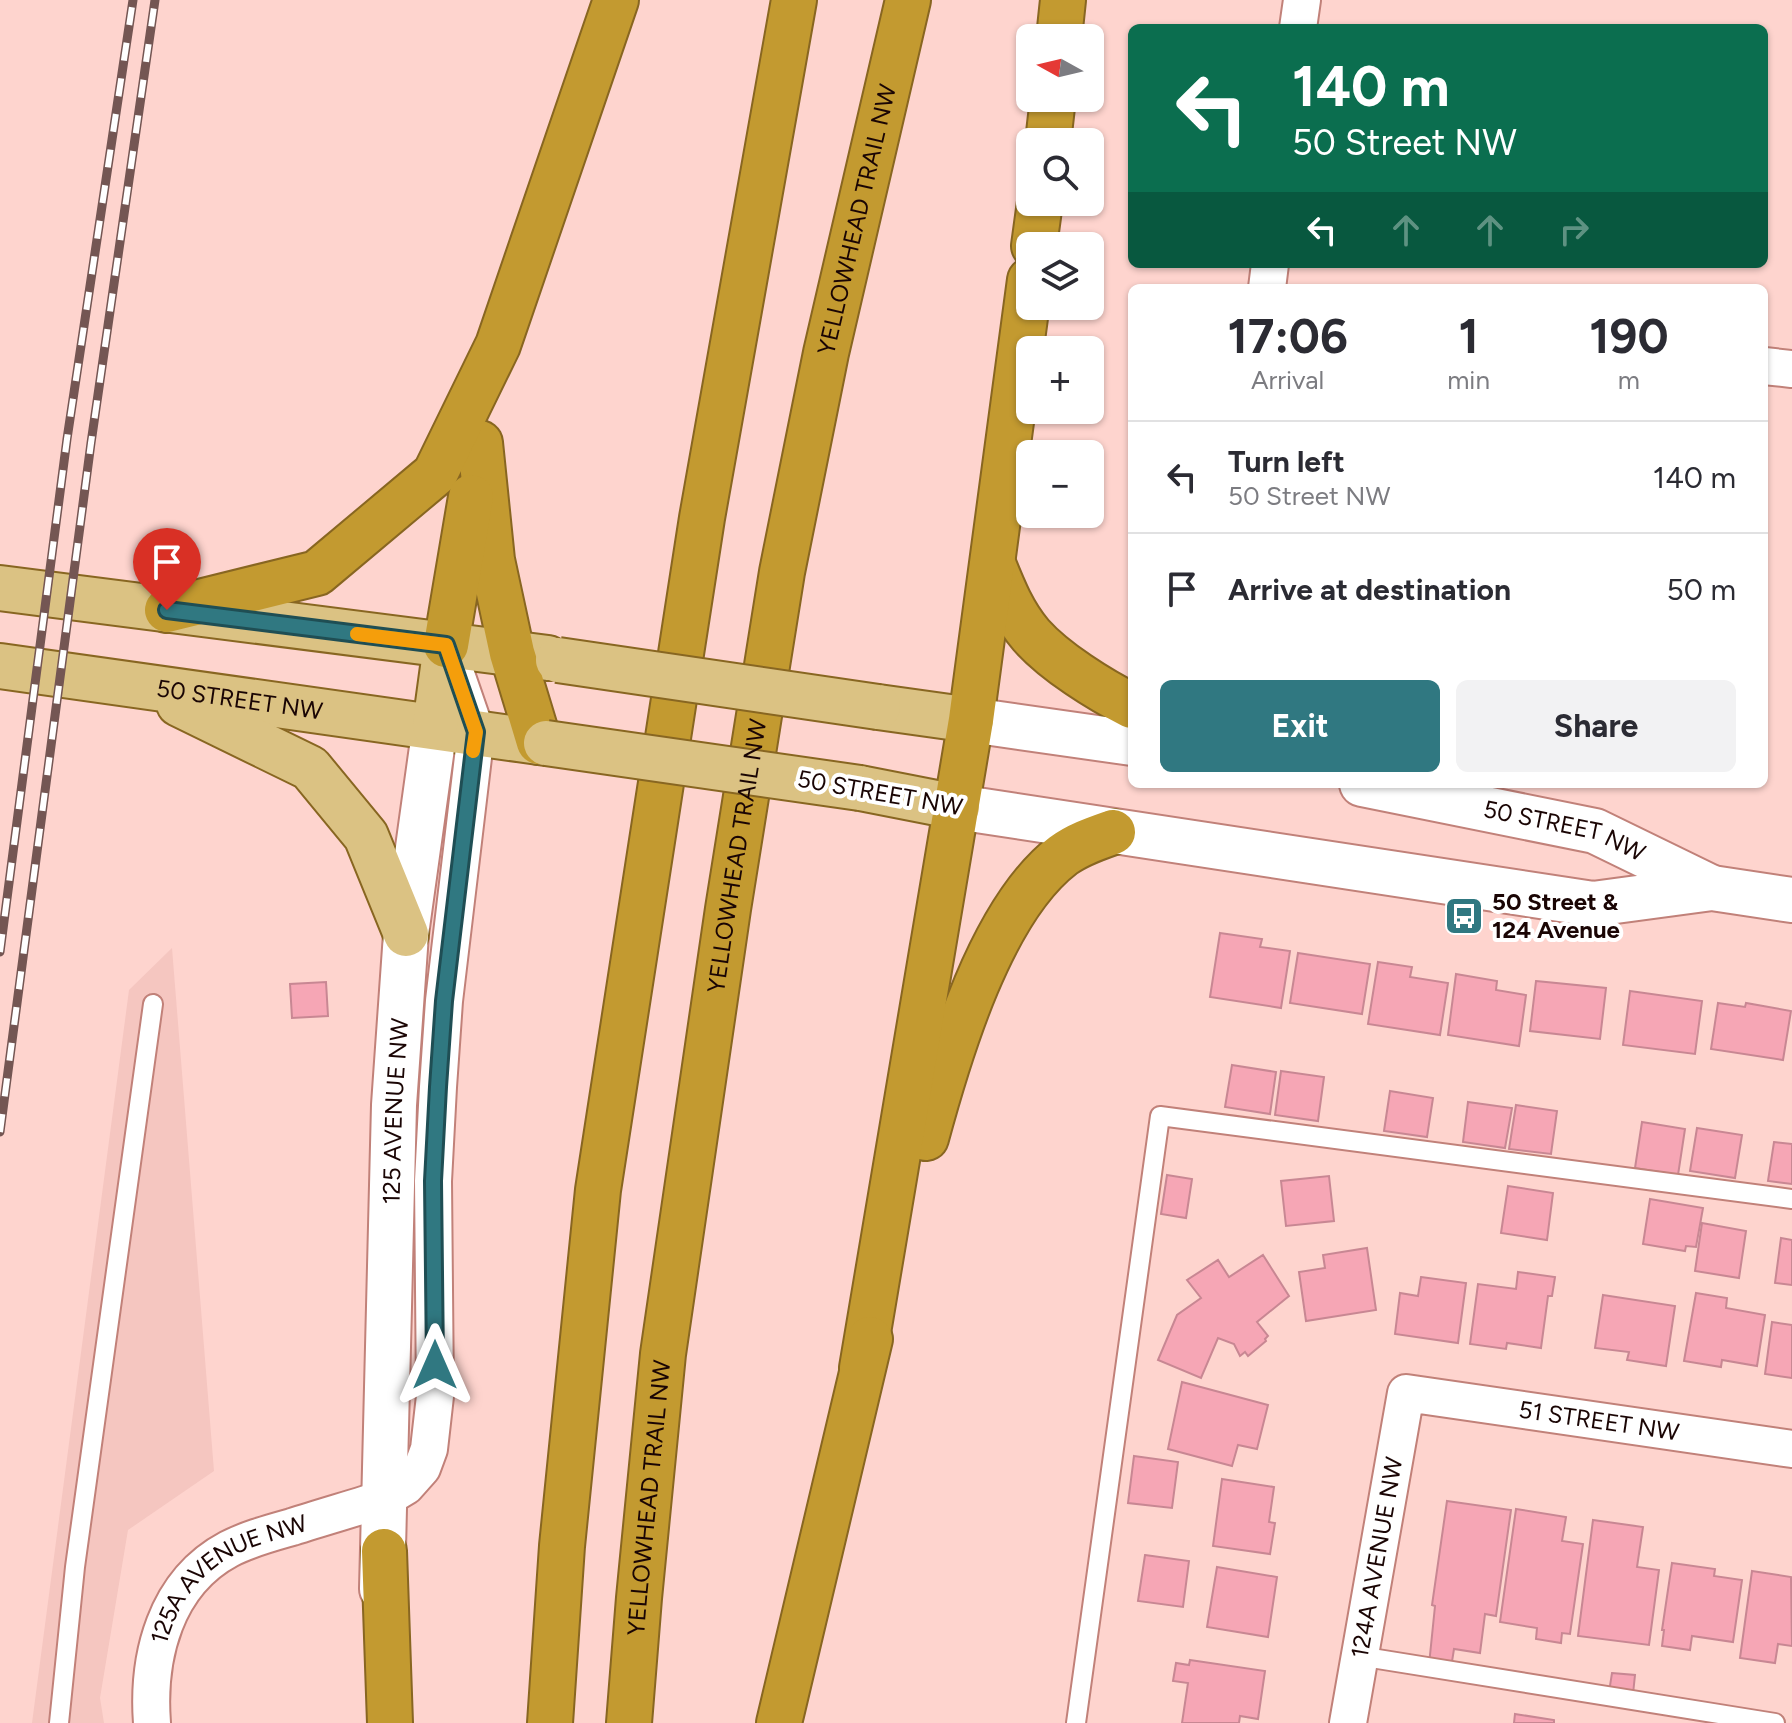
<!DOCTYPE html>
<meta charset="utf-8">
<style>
body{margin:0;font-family:Figtree,sans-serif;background:#f2f2f3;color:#2b2b33;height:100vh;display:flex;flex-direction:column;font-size:30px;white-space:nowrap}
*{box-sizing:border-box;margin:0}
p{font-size:26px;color:#7c7c81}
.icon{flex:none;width:44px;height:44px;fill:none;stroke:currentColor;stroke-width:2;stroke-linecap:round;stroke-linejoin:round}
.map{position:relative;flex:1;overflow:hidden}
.side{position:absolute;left:1128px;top:284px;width:640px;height:504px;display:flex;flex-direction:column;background:#fff;border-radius:12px;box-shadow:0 2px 6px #0004}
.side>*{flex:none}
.hud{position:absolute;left:1128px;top:24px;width:640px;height:244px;border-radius:12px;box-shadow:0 2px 6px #0004;background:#0b6e4f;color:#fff;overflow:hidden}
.needle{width:52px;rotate:278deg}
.fabs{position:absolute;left:1016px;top:24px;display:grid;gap:16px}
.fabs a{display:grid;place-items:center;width:88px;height:88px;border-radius:12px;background:#fff;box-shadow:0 2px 6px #0004;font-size:40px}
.pin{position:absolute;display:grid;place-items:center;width:68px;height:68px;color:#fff;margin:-82px -34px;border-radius:50% 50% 50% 0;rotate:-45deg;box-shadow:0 0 8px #0007}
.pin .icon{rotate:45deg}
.me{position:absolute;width:88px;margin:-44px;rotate:0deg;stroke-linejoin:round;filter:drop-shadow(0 0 6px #0008)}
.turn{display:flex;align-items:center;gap:28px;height:168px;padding:0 32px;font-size:36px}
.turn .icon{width:104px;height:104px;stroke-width:2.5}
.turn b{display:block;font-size:56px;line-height:68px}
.lanes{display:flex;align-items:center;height:76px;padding:0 32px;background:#0003;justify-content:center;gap:40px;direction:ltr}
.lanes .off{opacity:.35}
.eta{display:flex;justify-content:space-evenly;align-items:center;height:136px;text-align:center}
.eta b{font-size:48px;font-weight:700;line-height:56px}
.action{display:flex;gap:16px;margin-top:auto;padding:16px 32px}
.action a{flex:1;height:92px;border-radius:12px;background:#307881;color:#fff;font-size:32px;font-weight:700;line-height:92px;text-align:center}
.action a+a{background:#f2f2f3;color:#2b2b33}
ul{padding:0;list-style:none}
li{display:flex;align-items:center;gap:24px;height:112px;padding:0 32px;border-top:2px solid #e1e1e2}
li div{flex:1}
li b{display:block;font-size:30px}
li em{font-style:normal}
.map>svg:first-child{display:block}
.built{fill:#f5c6c0}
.building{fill:#f6a6b5;stroke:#c88793;stroke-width:2}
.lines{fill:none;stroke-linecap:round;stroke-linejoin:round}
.service-casing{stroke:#c18179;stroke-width:22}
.minor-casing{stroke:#c18179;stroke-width:40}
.tertiary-casing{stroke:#c18179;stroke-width:48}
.secondary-casing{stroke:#c18179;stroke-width:48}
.primary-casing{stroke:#886621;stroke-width:48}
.motorway-casing{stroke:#886621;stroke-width:48}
.service{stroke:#fff;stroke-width:18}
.minor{stroke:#fff;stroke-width:36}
.tertiary{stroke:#fff;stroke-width:44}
.secondary{stroke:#fff;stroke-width:44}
.primary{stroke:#dbc283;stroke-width:44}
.motorway{stroke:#c39a30;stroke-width:44}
.rail-casing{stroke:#745653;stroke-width:9}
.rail{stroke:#fff;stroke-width:6;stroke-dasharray:18;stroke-linecap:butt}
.primary-bridge-casing{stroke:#886621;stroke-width:48;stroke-linecap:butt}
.primary-bridge{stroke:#dbc283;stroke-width:44}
.route-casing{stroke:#1f4e54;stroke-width:20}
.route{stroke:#307881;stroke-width:14}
.slow{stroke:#f59e0b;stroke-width:14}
.labels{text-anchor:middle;stroke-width:8;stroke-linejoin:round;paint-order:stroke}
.street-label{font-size:24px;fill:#1a0504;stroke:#fff}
.poi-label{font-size:24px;font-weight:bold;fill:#1a0504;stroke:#fff;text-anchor:start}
</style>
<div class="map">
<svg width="1792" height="1723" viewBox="0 0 1792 1723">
<rect width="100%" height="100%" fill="#fed4ce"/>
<!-- built -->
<polygon class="built" points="172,948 214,1471 128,1530 100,1698 104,1723 32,1723 129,990"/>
<!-- building -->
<g class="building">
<polygon points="1220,933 1262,939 1260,947 1290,951 1281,1008 1210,997"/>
<polygon points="1298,953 1370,964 1362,1014 1290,1003"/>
<polygon points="1378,962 1412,967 1410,977 1448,983 1440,1035 1368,1024"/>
<polygon points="1456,974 1497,981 1496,990 1526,995 1519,1046 1448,1035"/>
<polygon points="1536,981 1606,988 1600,1039 1530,1031"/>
<polygon points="326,982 328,1016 292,1018 290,984"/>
<polygon points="1630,991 1702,1001 1695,1054 1623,1045"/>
<polygon points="1718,1003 1745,1007 1746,1003 1791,1011 1783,1060 1711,1049"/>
<polygon points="1232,1065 1276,1072 1270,1114 1225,1107"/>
<polygon points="1281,1071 1324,1077 1318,1121 1275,1115"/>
<polygon points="1390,1091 1433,1098 1427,1137 1384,1131"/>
<polygon points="1468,1102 1512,1108 1505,1148 1463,1142"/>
<polygon points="1516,1105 1557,1111 1551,1154 1509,1149"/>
<polygon points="1642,1122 1685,1129 1678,1175 1635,1168"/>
<polygon points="1697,1128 1742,1135 1735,1178 1690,1171"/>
<polygon points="1774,1142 1792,1144 1792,1184 1768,1181"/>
<polygon points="1167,1175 1192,1179 1186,1218 1161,1214"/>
<polygon points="1329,1176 1334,1221 1286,1226 1281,1181"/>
<polygon points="1508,1186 1553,1193 1547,1240 1501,1233"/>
<polygon points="1650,1199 1703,1208 1696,1247 1686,1246 1685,1251 1643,1244"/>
<polygon points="1702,1223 1746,1231 1739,1278 1695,1271"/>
<polygon points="1781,1238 1792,1240 1792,1285 1775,1283"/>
<polygon points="1367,1248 1376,1310 1306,1321 1299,1272 1325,1268 1323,1255"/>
<polygon points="1263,1255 1289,1296 1257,1322 1268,1336 1265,1339 1266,1341 1248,1356 1245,1352 1240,1356 1234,1344 1218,1338 1201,1378 1158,1360 1177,1315 1201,1298 1187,1280 1218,1260 1229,1277"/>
<polygon points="1518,1272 1555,1277 1552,1296 1548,1296 1541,1348 1507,1343 1506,1349 1470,1344 1478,1284 1516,1289"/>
<polygon points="1421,1277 1466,1283 1458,1343 1395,1334 1400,1293 1418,1296"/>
<polygon points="1696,1293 1727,1298 1726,1308 1765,1315 1757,1366 1722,1360 1721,1367 1684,1361"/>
<polygon points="1603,1295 1675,1306 1666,1366 1627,1360 1629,1352 1595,1348"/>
<polygon points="1772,1322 1792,1325 1792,1378 1765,1374"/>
<polygon points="1182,1382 1268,1405 1257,1449 1238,1445 1232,1466 1168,1449"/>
<polygon points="1134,1456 1178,1462 1172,1508 1128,1503"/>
<polygon points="1222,1479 1274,1487 1269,1522 1275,1523 1270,1554 1213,1546"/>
<polygon points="1447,1501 1511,1510 1496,1616 1485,1614 1480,1653 1454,1649 1451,1668 1429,1665 1435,1606 1432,1605"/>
<polygon points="1516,1509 1566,1517 1562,1541 1583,1544 1570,1634 1562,1633 1561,1643 1536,1639 1537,1628 1500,1622"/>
<polygon points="1593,1520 1643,1527 1637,1567 1659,1570 1649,1645 1578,1636"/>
<polygon points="1145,1555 1189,1561 1183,1607 1138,1601"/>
<polygon points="1672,1563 1715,1569 1714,1576 1742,1580 1733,1642 1692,1636 1690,1650 1662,1646 1664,1630 1662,1630"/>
<polygon points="1217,1567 1277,1577 1268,1637 1207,1627"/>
<polygon points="1752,1571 1791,1577 1792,1646 1778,1644 1775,1663 1740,1658"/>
<polygon points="1190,1660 1265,1671 1258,1719 1240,1716 1239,1723 1182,1723 1188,1683 1173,1681 1176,1663 1189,1665"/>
<polygon points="1612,1673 1635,1675 1633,1694 1609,1692"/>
<polygon points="1515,1714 1554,1720 1554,1723 1514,1723"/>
</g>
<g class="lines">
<defs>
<g id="service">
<polyline points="1359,1656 1775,1723"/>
<polyline points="59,1723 75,1567 153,1004"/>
<polyline points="1076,1723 1160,1116 1792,1199"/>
</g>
<g id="minor">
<polyline points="1298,28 1302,0"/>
<polyline points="1267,288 1270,264"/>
<polyline points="1764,366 1792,369"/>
<path id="s1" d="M152 1723C147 1657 165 1583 229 1549 248 1539 271 1533 292 1527 323 1517 355 1508 386 1498L406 1486 422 1468 429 1449 435 1396 433 1181 438 1087 444 1001 476 732 446 645"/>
<path id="s2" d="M1348 1723 1406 1393 1792 1449"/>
</g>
<g id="tertiary">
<path id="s3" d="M382 1589 394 1105 406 934 435 726"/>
</g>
<g id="secondary">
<polyline points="971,720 1132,743"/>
<path id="s4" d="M1362 784 1595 831 1712 888"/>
<polyline points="957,807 1593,904 1712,888 1792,900"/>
</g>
<g id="primary">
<polyline points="0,588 548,658"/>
<path id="s5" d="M0 666 546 743"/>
<polyline points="179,704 310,768 366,836 406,934"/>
<polyline points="878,707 971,720"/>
<polyline points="435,726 446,645"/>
<polyline points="860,788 957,807"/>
</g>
<g id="motorway">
<polyline points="1059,38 1063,0"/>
<polyline points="1048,142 1053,98"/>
<polyline points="1034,246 1040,202"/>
<polyline points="480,443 492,560 512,653 539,742"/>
<path d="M993 564C1003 589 1013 614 1031 635 1055 662 1100 690 1132 706"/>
<polyline points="167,610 317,573 435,474 498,345 616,0"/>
<polyline points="446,645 471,497"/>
<path d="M926 1138C949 1053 991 910 1063 855 1078 844 1096 838 1113 832"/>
<polyline points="862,1368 971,720 1030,280"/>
<polyline points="384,1551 390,1723"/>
<polyline points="550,1723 562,1546 598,1190 702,518 794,0"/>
<path id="s6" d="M629 1723 639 1598 663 1354 728 909 782 572 826 353 908 0"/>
<polyline points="779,1723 870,1339"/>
</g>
</defs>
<!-- service casing -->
<use href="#service" class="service-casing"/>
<!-- minor casing -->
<use href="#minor" class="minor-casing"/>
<!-- tertiary casing -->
<use href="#tertiary" class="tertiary-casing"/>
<!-- secondary casing -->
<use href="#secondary" class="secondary-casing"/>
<!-- primary casing -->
<use href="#primary" class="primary-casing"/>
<!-- motorway casing -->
<use href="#motorway" class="motorway-casing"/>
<!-- service -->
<use href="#service" class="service"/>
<!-- minor -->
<use href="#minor" class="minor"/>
<!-- tertiary -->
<use href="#tertiary" class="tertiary"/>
<!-- secondary -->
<use href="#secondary" class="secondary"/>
<!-- primary -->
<use href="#primary" class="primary"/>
<!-- motorway -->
<use href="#motorway" class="motorway"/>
<defs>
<g id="rail">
<polyline points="0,952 67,439 133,0"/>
<polyline points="0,1132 91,443 155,0"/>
</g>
</defs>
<!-- rail casing -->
<use href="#rail" class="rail-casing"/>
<!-- rail -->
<use href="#rail" class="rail"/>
<defs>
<g id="primary-bridge">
<polyline points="558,660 878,707"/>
<polyline points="546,743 860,788"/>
</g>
</defs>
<!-- primary-bridge casing -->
<use href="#primary-bridge" class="primary-bridge-casing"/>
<!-- primary-bridge -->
<use href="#primary-bridge" class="primary-bridge"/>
</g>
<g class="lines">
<defs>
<polyline id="route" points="167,610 446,645 476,732 444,1001 438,1087 433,1181 435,1365"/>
</defs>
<!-- route casing -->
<use href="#route" class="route-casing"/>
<!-- route -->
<use href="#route" class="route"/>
<!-- slow -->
<polyline class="slow" points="357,634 446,645 476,732 473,751"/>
</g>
<!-- icons -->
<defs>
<symbol id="bus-square" viewBox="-11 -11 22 22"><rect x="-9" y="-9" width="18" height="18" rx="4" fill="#307881" stroke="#fff"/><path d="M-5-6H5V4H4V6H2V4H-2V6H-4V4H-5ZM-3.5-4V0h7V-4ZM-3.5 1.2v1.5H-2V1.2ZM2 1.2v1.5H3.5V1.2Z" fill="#fff"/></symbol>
</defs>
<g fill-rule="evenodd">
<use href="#bus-square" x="1442" y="894" width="44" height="44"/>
</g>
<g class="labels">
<!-- street labels -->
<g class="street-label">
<text dy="8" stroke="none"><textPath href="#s6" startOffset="1522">YELLOWHEAD TRAIL NW</textPath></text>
<text dy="8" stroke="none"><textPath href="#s5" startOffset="242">50 STREET NW</textPath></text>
<text transform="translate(880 793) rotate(10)" y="8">50 STREET NW</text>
<text dy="8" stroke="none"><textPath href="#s4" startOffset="208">50 STREET NW</textPath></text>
<text dy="8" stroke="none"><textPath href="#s6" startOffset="874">YELLOWHEAD TRAIL NW</textPath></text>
<text dy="8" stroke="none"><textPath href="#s3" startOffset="478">125 AVENUE NW</textPath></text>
<text dy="8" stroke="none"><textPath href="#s2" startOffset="530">51 STREET NW</textPath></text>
<text dy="8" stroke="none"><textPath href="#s6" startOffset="226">YELLOWHEAD TRAIL NW</textPath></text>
<text dy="8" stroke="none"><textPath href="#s2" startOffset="168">124A AVENUE NW</textPath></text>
<text dy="8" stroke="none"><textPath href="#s1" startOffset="182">125A AVENUE NW</textPath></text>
</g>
<!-- poi labels -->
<g class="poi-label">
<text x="1492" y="910">50 Street &amp;<tspan x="1492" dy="28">124 Avenue</tspan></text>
</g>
</g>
</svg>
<div class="fabs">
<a><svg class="needle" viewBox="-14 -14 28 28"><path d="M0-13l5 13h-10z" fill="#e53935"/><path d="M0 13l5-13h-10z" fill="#7c7c81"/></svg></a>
<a><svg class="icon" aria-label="search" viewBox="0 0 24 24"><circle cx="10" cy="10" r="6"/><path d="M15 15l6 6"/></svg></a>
<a><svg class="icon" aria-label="layers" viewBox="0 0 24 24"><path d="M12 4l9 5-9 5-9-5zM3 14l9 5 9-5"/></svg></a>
<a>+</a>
<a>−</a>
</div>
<div class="pin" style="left:167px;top:610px;background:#d93025"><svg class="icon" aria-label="arrive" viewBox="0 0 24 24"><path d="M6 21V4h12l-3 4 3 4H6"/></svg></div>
<svg class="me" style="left:435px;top:1365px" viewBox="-20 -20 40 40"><path d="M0-17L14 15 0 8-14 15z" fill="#307881" stroke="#fff" stroke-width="4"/></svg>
<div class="hud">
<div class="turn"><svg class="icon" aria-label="left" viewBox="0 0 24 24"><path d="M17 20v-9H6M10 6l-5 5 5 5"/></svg><div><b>140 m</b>50 Street NW</div></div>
<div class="lanes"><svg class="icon" aria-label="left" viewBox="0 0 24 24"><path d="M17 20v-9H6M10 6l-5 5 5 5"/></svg><svg class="icon off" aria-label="ahead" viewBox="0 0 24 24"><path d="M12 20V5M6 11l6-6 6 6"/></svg><svg class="icon off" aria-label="ahead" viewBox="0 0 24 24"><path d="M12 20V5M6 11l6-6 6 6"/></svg><svg class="icon off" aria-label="right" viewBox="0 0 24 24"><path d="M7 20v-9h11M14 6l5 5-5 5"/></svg></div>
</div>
<section class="side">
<div class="eta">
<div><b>17:06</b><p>Arrival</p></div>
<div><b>1</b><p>min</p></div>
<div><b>190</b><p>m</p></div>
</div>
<ul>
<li><svg class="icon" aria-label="left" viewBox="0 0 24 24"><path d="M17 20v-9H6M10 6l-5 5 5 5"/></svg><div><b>Turn left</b><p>50 Street NW</p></div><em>140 m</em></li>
<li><svg class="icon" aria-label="arrive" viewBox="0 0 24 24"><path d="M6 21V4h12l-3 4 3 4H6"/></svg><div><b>Arrive at destination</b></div><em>50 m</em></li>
</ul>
<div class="action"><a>Exit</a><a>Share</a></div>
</section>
</div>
